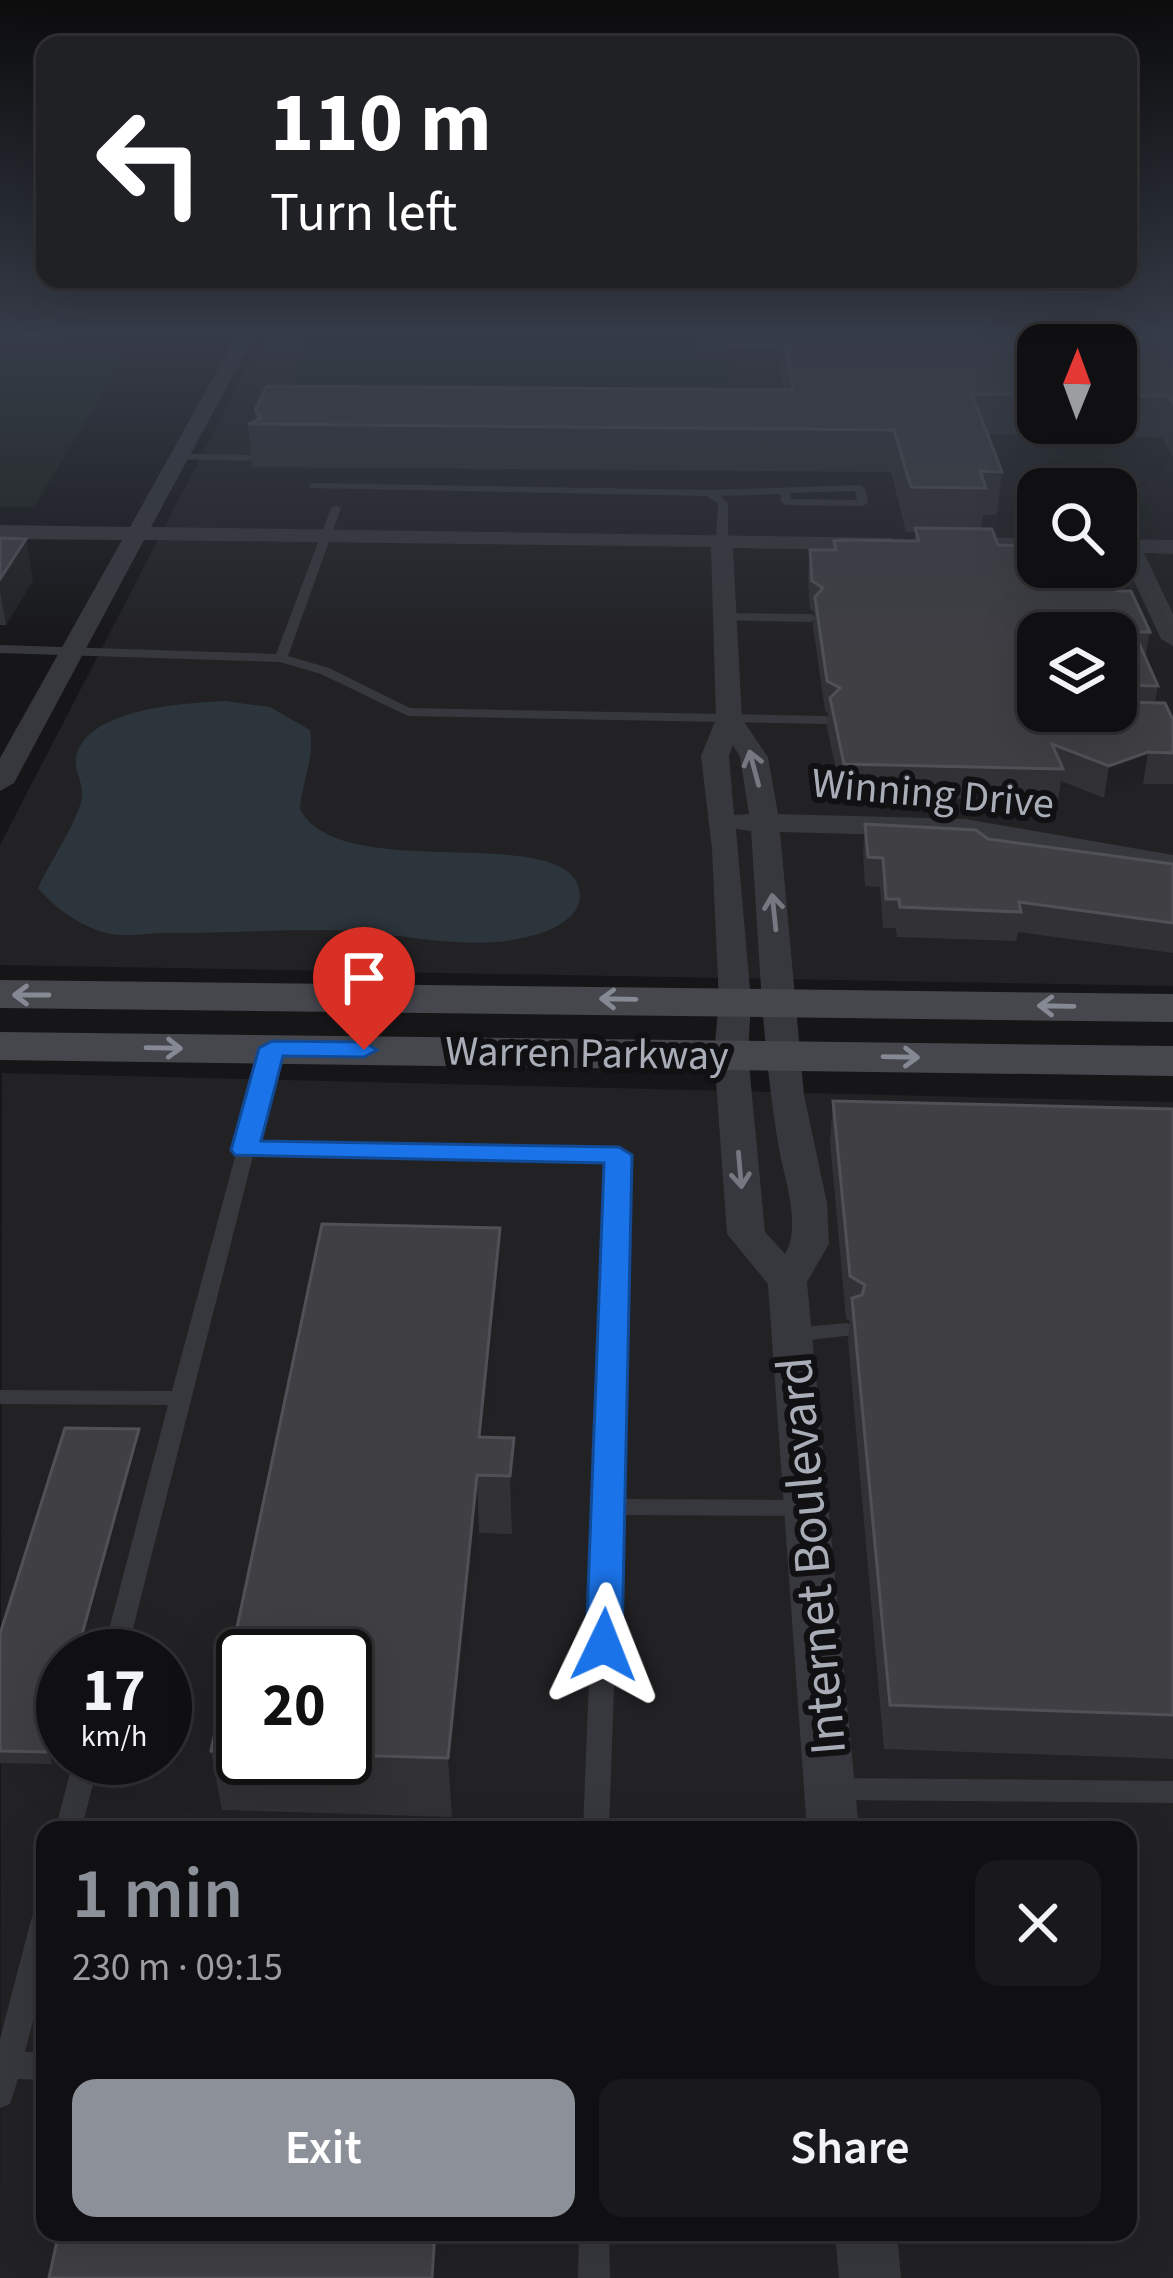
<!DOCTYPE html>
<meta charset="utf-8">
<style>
body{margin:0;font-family:"Source Sans 3",sans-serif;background:#19191b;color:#f1f3f6;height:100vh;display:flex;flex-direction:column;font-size:45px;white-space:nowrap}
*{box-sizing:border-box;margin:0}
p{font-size:39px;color:#9c9d9f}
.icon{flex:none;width:66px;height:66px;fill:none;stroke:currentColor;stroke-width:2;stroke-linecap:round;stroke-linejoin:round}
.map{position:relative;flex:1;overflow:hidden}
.drawer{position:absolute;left:36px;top:1821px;width:1101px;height:420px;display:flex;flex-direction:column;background:#101012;border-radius:24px;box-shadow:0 12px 48px #0002,0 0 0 3px #303032}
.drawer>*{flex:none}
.banner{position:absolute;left:36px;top:36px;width:1101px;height:252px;border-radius:24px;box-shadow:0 12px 48px #0002,0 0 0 3px #303032;background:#202124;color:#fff;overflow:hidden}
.needle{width:78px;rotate:1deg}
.tools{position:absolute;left:1017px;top:324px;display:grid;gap:24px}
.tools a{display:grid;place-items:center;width:120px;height:120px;border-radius:24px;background:#101012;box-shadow:0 12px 48px #0002,0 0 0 3px #303032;font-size:60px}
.speed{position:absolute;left:36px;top:1629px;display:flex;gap:24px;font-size:60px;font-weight:700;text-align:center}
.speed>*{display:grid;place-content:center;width:156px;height:156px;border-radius:50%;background:#101012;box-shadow:0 12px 48px #0002,0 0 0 3px #303032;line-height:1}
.speed small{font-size:30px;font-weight:400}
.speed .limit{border:6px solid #111;border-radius:18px;background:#fff;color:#111}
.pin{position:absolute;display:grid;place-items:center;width:102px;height:102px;color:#fff;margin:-123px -51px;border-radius:50% 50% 50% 0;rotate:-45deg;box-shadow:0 0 12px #0007}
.pin .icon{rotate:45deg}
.me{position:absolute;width:132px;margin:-66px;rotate:2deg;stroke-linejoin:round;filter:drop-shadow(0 0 9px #0008)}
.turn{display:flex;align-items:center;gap:42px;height:252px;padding:0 36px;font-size:54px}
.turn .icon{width:156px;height:156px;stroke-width:2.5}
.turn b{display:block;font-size:84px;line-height:102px}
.round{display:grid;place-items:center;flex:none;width:126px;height:126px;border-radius:24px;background:#19191b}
.summary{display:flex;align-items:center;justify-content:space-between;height:204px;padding:0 36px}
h1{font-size:72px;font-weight:600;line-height:90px;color:#8c9099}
.button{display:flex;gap:24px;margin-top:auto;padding:24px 36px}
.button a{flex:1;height:138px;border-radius:24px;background:#8c9099;color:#fff;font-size:48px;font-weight:600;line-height:138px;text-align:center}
.button a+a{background:#19191b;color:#f1f3f6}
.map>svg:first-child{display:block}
.built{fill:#222225;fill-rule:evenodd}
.green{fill:#1c231d}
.water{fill:#2c353c}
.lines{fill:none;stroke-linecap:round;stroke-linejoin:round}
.lane{fill:#37383d;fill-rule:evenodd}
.street{fill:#37383d;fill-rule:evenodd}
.secondary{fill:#45474d;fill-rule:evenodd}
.wall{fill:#323236;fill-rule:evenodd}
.shaded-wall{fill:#212124}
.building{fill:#3f3f44;stroke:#4f5156;stroke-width:3}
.oneway{stroke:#757881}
.oneway2{stroke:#858993}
.route{fill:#1a73e8;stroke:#114b97;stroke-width:3}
.labels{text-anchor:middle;stroke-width:12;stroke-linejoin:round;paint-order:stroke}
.street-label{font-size:42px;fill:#a8adb8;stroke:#111113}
.near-street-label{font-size:51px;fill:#a8adb8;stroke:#111113}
</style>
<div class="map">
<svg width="1173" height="2278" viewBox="0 0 1173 2278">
<rect width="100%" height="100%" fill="#161618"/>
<!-- built -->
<g class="built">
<path d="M263 337H1173V986L0 965V845ZM1038 345H1116V423H1038ZM1038 489H1116V567H1038ZM1038 633H1116V711H1038Z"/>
<path d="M2 1073 1173 1102V2278H0ZM63 1656H165V1758H63ZM243 1656H345V1758H243ZM45 1830H1128V2232H45Z"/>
</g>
<!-- green -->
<g class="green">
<polygon points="313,337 693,337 694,364 730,364 733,419 286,392"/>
<polygon points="126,355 34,507 0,507 0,356"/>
<polygon points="1039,446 1116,447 1152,518 1116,517 1116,489 1058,489"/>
</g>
<!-- water -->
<path class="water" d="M225 701 270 707 310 730C315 759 302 780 300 809 340 888 576 817 580 895 581 919 547 933 527 937 464 953 390 930 326 930 271 930 216 933 161 933 144 934 122 937 106 933 80 926 55 908 38 888 48 865 82 815 82 795 83 782 74 771 76 758 85 708 186 703 225 701Z"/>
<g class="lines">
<!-- lane -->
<g class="lane">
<polygon points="179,454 256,455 261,458 256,461 175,459 175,455"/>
<path d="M314 483 710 490 860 485 865 488 868 503 863 506 786 505 781 502 780 494 720 496 728 503V541L722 544 716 541 718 504 707 496 310 488V484ZM855 491 857 500 791 499 790 493Z"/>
<polygon points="336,505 341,508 288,656 329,668 410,708 826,716 833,720 826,724 408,716 321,674 280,662 0,653 0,645 276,654 331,508"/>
<polygon points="725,613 811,614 817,618 811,622 721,620 719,617"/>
<polygon points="272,1044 280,1049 255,1145 625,1151 628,1155 620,1499 807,1500 815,1502 818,1508 815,1514 807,1516 620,1515 609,1830 583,1830 610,1160 253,1156 126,1656 102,1656 168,1405 0,1404 0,1390 172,1391 264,1049"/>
<polygon points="847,1323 854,1325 857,1330 854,1335 792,1342 785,1340 782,1335 785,1330 792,1328"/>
<polygon points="74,1758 100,1758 81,1830 55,1830"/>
<polygon points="835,1778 1173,1781 1173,1803 835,1800 826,1797 822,1789 826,1781"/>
<polygon points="45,1908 45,1973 25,2052 45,2052 45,2080 18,2079 10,2104 0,2108 0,2039 31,1920 35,1911"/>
<polygon points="579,2232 609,2232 610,2278 578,2278"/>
</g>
<!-- street -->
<g class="street">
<path d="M236 337H254L151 527 892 538 895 543 884 550 733 548 742 719 768 757 778 814 965 819 1173 855V873L965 837 780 832 804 1095 827 1203 829 1244 807 1282 859 1830H807L768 1284 727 1234 714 1054 719 1001 712 849 701 756 716 719 711 547 144 540 14 783 0 791V758L122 540 0 539V525L130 527ZM733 745 740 757 749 814 734 815 729 756ZM736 829 751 831C759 939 761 1048 780 1154 786 1183 801 1228 785 1254L765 1232 748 1054 751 1001Z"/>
<polygon points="1038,538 1038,552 952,551 941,544 952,537"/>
<polygon points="1116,539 1173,540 1173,554 1144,553 1173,614 1173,646 1161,639 1121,553 1116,553"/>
<polygon points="835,2232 897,2232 901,2278 839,2278"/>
</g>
<!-- secondary -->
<g class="secondary">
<polygon points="0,980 1173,994 1173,1022 0,1008"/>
<polygon points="0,1032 1173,1046 1173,1076 0,1060"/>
</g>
</g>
<!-- wall -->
<g class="wall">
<path d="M726 337H1173V456L1161 437 988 435 1002 472 997 515H983L981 528 998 545 1116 591 1150 632 1145 658 1158 686 1155 702 1173 720V784H1143L1104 798 1061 781 1058 801 842 796 827 728 828 713 825 711 813 626 814 612 810 609 808 577 810 550H834V541H914L915 532H906L891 472 252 467 248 424 256 420 255 410 784 390 778 349 727 348ZM1038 345H1116V423H1038ZM1038 633H1116V711H1038Z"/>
<polygon points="0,538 33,580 6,625 0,625"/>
<polygon points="865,824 1173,864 1173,953 1018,932 1016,941 897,937 896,928 883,928 880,887 865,886 863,853"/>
<polygon points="833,1101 1173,1109 1173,1759 884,1749 848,1340 850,1321 846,1319 830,1141"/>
<path d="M322 1224 500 1228 502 1284 487 1437 514 1438 515 1496 512 1534 479 1533 452 1817 222 1810 211 1751ZM243 1656H345V1758H243Z"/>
<polygon points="139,1429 142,1441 82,1656 63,1656 63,1724 52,1764 0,1763 0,1634"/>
</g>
<!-- shaded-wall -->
<g class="shaded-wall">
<polygon points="26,539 33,580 6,625 0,591 0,579"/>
<polygon points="1148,752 1143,784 1104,798 1109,766"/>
<polygon points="500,1228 502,1284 484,1475 479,1437"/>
<polygon points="139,1429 142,1441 82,1656 76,1656"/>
<polygon points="514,1438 515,1496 512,1534 510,1476"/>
<polygon points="477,1475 479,1533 452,1817 448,1758"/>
<polygon points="63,1701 63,1724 52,1764 49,1752"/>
<polygon points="435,2232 445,2232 441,2278 432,2278"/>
</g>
<!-- building -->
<g class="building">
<polygon points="784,337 1173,337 1173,403 1168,396 1116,395 1116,345 1038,345 1038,394 972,394 1002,472 980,471 986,488 911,487 894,430 248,424 261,418 255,410 267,386 793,390"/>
<polygon points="915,528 992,529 998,545 1038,546 1038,567 1106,567 1116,591 1131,591 1150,632 1134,632 1158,686 1116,685 1116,633 1038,633 1038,711 1116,711 1116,702 1165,703 1173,720 1173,753 1148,752 1109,766 1052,744 1063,769 844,764 830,698 840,688 827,681 815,597 823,588 812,581 810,550 836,550 834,541 840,540 919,541"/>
<polygon points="0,538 26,539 0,579"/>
<polygon points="865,824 976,830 988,839 1173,864 1173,923 1019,902 1021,912 900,907 899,899 886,899 883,858 868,857"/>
<polygon points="833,1101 1173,1109 1173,1715 890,1705 852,1298 862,1295 865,1285 850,1276"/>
<polygon points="322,1224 500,1228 479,1437 514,1438 510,1476 477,1475 448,1758 345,1755 345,1656 243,1656 243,1752 211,1751"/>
<polygon points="65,1428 139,1429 76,1656 63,1656 63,1701 49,1752 0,1751 0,1634"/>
<polygon points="59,2232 435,2232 432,2278 49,2278"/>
</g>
<!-- one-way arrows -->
<defs><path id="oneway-shaft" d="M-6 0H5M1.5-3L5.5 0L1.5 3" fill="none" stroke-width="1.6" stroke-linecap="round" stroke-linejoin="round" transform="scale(3)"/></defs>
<g class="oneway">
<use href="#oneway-shaft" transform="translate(754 768) rotate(-105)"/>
<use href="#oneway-shaft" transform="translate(774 912) rotate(-96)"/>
<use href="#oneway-shaft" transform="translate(740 1170) rotate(85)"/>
</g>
<g class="oneway2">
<use href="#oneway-shaft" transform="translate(31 995) rotate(-180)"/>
<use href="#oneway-shaft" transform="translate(618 999) rotate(-179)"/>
<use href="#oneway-shaft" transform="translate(1056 1006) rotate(-179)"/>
<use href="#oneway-shaft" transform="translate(164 1048) rotate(1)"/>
<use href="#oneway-shaft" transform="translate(901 1057) rotate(1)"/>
</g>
<!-- sky -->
<linearGradient id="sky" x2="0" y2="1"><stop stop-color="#0c0c0d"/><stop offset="0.51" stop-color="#363c48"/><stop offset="1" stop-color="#363c48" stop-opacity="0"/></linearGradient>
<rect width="1173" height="656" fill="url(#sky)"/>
<!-- route -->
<polygon class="route" points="272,1041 364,1042 377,1050 364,1057 283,1056 261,1141 619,1147 632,1155 622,1645 616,1655 604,1660 591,1655 586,1645 604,1163 235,1155 231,1150 259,1048"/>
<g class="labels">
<!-- street labels -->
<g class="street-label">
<text transform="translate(933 792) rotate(5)" y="15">Winning Drive</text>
<text transform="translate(587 1052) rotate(1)" y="15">Warren Parkway</text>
</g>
<!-- near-street labels -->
<g class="near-street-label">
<text transform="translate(810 1556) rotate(-95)" y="18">Internet Boulevard</text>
</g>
</g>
</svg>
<div class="tools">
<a><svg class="needle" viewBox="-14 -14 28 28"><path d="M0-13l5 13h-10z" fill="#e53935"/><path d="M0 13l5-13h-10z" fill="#9c9d9f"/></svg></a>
<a><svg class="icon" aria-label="search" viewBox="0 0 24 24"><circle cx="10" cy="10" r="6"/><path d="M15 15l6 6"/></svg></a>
<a><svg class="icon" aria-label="layers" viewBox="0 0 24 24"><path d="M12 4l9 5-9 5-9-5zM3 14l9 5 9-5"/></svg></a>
</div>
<div class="speed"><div>17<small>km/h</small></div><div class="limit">20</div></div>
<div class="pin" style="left:364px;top:1050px;background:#d93025"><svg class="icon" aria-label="arrive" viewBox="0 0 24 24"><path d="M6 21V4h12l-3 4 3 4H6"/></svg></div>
<svg class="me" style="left:604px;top:1645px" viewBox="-20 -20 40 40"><path d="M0-17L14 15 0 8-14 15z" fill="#1a73e8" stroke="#fff" stroke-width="4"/></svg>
<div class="banner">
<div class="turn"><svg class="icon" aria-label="left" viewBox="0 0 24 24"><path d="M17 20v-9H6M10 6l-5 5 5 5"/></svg><div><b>110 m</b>Turn left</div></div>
</div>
<section class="drawer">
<div class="summary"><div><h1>1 min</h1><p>230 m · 09:15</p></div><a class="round"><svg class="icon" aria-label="close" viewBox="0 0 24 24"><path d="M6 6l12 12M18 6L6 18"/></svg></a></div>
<div class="button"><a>Exit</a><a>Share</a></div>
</section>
</div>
